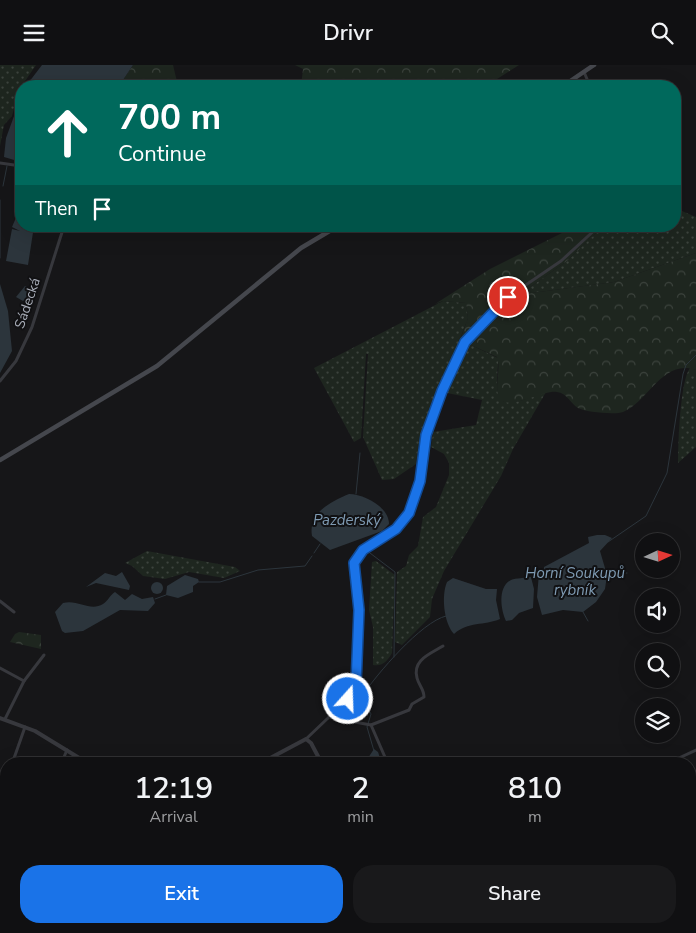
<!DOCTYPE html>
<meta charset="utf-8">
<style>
body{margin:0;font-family:"Nunito Sans",sans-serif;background:#19191b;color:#f1f3f6;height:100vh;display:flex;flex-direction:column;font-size:19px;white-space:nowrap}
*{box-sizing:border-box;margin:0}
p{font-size:16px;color:#9c9d9f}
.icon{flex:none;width:28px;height:28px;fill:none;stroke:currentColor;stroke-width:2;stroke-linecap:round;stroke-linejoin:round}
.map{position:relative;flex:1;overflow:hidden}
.sheet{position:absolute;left:0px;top:692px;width:696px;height:176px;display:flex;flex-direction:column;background:#101012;border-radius:20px 20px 0 0;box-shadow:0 5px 20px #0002,0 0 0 1px #303032}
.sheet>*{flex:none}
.banner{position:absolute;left:15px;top:15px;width:666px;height:152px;border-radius:20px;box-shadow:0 5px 20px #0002,0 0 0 1px #303032;background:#00695c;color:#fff;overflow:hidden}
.needle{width:32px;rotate:86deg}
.fabs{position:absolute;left:635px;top:468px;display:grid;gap:10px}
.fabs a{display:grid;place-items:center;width:45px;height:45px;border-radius:50%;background:#101012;box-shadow:0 5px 20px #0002,0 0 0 1px #303032;font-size:25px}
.pin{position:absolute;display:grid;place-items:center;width:42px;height:42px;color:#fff;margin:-21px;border:2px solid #fff;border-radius:50%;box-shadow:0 1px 5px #0007}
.me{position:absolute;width:55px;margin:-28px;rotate:20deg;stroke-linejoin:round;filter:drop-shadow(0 0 4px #0008)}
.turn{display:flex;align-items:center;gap:18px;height:105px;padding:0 20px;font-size:22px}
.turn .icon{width:65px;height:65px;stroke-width:2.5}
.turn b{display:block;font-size:35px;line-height:42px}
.then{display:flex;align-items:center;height:48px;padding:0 20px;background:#0003;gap:10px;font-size:19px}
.eta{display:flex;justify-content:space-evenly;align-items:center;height:85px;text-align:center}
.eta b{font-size:30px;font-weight:600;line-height:35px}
.cta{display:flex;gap:10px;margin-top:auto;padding:10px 20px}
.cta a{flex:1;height:58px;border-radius:20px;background:#1a73e8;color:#fff;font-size:20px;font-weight:600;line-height:58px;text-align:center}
.cta a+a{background:#19191b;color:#f1f3f6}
header{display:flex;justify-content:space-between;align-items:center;height:65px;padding:0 20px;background:#101012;font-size:22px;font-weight:600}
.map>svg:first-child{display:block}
.grass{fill:url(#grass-dots)}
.forest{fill:url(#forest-crowns)}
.water{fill:#2c353c}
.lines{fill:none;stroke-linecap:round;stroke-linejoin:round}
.stream{stroke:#2c353c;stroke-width:1}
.minor{stroke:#37383d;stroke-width:3}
.tertiary{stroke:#37383d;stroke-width:4}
.secondary{stroke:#45474d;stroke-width:4.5}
.route-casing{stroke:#114b97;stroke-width:12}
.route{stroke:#1a73e8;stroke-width:9}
.labels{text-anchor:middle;stroke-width:4;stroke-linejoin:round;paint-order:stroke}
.street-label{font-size:14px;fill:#a8adb8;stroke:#111113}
.water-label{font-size:15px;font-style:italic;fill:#7f9bb3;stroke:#111113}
</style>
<header><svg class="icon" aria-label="menu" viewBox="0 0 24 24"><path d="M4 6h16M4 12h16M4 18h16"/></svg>Drivr<svg class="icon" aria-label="search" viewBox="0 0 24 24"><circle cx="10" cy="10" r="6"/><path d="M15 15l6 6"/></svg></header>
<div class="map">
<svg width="696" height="868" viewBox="0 0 696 868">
<defs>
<pattern id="grass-dots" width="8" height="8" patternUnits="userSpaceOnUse" patternTransform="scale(1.25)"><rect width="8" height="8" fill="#1e261f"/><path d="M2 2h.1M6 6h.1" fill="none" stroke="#3c433d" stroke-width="1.8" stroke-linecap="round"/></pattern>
<pattern id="forest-crowns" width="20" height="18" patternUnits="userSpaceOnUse" patternTransform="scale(1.25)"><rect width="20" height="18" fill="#1e261f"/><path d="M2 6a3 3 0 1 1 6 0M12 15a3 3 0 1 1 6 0" fill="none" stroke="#3c433d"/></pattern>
</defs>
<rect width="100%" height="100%" fill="#161618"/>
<!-- grass -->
<g class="grass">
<polygon points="0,0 36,0 19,25 12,51 4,60 0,81"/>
<polygon points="675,143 696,152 696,188 614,217 524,229 526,225 567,196 602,162 624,166 635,161 675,161"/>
<polygon points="443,236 466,238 468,253 448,306 435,330 419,379 416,399 394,414 382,415 363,372 368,289 366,289 361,373 354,377 314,303"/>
<path d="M469 279 498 293C499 307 492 327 504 337L520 336 546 327 513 384 501 411 444 506 432 534 430 552 402 580 395 577 397 507 406 501 409 490 418 481 423 452 436 442 449 410V398L444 389 431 382 433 367 476 360 482 335 447 328 446 324Z"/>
<path d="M690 303 696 305V382L678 398C678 379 680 316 690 303Z"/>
<polygon points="147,486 235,502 240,506 224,513 189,507 165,514 143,511 132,501 125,498"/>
<path d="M376 496 395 510 392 588C388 595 383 602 373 600V562L369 545 372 497Z"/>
<polygon points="550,863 615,863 606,868 540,868"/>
</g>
<!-- forest -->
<g class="forest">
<polygon points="133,0 173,0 178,21 119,21"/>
<polygon points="295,0 519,0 486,21 301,21 303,4"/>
<path d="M576 161H603L567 196 526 225 524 229 614 217 696 188V305C663 293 648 337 623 347 615 350 585 347 578 343 570 338 567 328 557 327 543 324 503 350 498 330 495 317 501 304 497 292L469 279 463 290 456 286 468 253 466 238 443 236 435 239 490 204Z"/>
<polygon points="19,567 41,570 41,584 10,577 15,569"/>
<path d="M696 808V868H606C613 863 621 867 629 863L690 862V814Z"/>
<polygon points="301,863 330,863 326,868 295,868"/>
</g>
<!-- water -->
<g class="water">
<polygon points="42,0 133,0 119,21 26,21"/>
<polygon points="21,32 21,97 4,92 6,73"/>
<polygon points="18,148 21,149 21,161 34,161 28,200 6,196 12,164 20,166 12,162"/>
<polygon points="0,219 8,246 12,286 0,308"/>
<polygon points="25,221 28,222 29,233 23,236 16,232"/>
<path d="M349 429C364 429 389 442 389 459L382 466 330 485 312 471C308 448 330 437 349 429Z"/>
<polygon points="597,470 605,470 612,473 600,486 607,510 605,524 596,537 583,547 563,545 542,550 537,532 539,508 544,506 544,502 589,478 588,472"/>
<polygon points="122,507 130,521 129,525 96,518 86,522 105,508 116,511"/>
<polygon points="185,510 198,514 199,517 193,521 193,527 178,533 166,530 167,521"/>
<path d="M531 512 534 524 533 543 519 548 512 555 506 556C501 546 497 522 511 515 516 513 525 513 531 512Z"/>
<path d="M453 513 486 524H497L496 535 500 554C484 561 468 556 454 569 444 558 441 531 447 517Z"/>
<circle cx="157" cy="523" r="6"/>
<path d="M115 527 125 535 132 529 142 534 153 532 155 538 148 546 120 545 83 566 65 568 62 566 55 547 63 538C78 534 90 547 103 539 108 536 110 530 115 527Z"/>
<polygon points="374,684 378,687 382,699 359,699 368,693"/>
<polygon points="330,862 438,863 441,868 326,868"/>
</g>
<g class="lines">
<!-- stream -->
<g class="stream">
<polyline points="3,121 7,101"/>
<polyline points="0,193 0,135"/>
<polyline points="356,429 360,388"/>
<polyline points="608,477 646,451 667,408 683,309 686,300 696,290"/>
<polyline points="366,485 395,507 394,592"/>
<polyline points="314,488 320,479"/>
<polyline points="607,510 627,508"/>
<polyline points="199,517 220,517 258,505 305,501 312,491"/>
<polyline points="155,534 166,530"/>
<polyline points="583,547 588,556"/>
<path d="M374 686 367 662 371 649 362 631C377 609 421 557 446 551"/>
<polyline points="690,811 696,818"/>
<polyline points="690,821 695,818"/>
<polyline points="635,868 647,862"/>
</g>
<!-- minor -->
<g class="minor">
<polyline points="584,7 590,21"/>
<polyline points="0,98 21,101"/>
<polyline points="0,316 16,296 32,262 64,161"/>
<polyline points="0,536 14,547"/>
<polyline points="0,603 24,616 5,654"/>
<polyline points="24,616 44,590"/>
<polyline points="338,644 349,656 371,660 388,699"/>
<path d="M371 660 409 645 412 639 424 632C424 624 419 621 417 613 412 595 430 589 443 581"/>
<polyline points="306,674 348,634 356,620 359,545 354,498 363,485 397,464 409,448 420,416 426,370 442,326 465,277 508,232 561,196 599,161"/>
<polyline points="12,699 25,662"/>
<polyline points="61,699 67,685"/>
<polyline points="666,699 696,685"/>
<polyline points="0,733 6,715"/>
<polyline points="690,768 696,772"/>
<polyline points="456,862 460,868"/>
</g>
<!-- tertiary -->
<g class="tertiary">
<polyline points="0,653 35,666 89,699"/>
<polyline points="259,699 306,674 311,678 322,699"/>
</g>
<!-- secondary -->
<g class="secondary">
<polyline points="563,21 594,0"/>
<polyline points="0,395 157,301 301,183 338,161"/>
</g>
</g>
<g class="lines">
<defs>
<polyline id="route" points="348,634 356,620 359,545 354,498 363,485 396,464 409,448 420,416 426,370 442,326 465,277 508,232"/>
</defs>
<!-- route casing -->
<use href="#route" class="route-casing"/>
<!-- route -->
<use href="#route" class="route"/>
</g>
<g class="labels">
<!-- street labels -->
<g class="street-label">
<text transform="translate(27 238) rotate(-71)" y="5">Sádecká</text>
</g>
<!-- water labels -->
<g class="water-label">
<text x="347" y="460">Pazderský</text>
<text x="575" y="513">Horní Soukupů<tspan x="575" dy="17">rybník</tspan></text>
</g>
</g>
</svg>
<div class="fabs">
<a><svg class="needle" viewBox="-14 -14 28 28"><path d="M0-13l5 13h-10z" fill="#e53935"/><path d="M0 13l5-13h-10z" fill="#9c9d9f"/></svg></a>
<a><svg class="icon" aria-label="sound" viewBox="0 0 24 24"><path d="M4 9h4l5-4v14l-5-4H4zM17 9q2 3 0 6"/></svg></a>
<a><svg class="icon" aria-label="search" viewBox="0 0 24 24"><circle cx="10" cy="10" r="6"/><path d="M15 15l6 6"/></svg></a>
<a><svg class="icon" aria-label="layers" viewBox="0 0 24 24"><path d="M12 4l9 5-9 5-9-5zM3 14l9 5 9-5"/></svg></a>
</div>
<div class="pin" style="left:508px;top:232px;background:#d93025"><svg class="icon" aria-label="arrive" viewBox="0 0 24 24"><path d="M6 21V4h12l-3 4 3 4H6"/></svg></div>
<svg class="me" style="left:348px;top:634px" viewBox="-20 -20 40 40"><circle r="17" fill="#1a73e8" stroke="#fff" stroke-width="3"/><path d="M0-11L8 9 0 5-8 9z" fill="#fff"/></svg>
<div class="banner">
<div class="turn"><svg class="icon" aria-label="ahead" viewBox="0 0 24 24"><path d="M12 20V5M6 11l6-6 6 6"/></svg><div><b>700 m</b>Continue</div></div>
<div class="then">Then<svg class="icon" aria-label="arrive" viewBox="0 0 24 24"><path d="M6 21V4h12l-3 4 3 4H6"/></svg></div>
</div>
<section class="sheet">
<div class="eta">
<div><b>12:19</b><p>Arrival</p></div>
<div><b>2</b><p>min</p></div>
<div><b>810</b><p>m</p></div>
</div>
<div class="cta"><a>Exit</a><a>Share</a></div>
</section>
</div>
